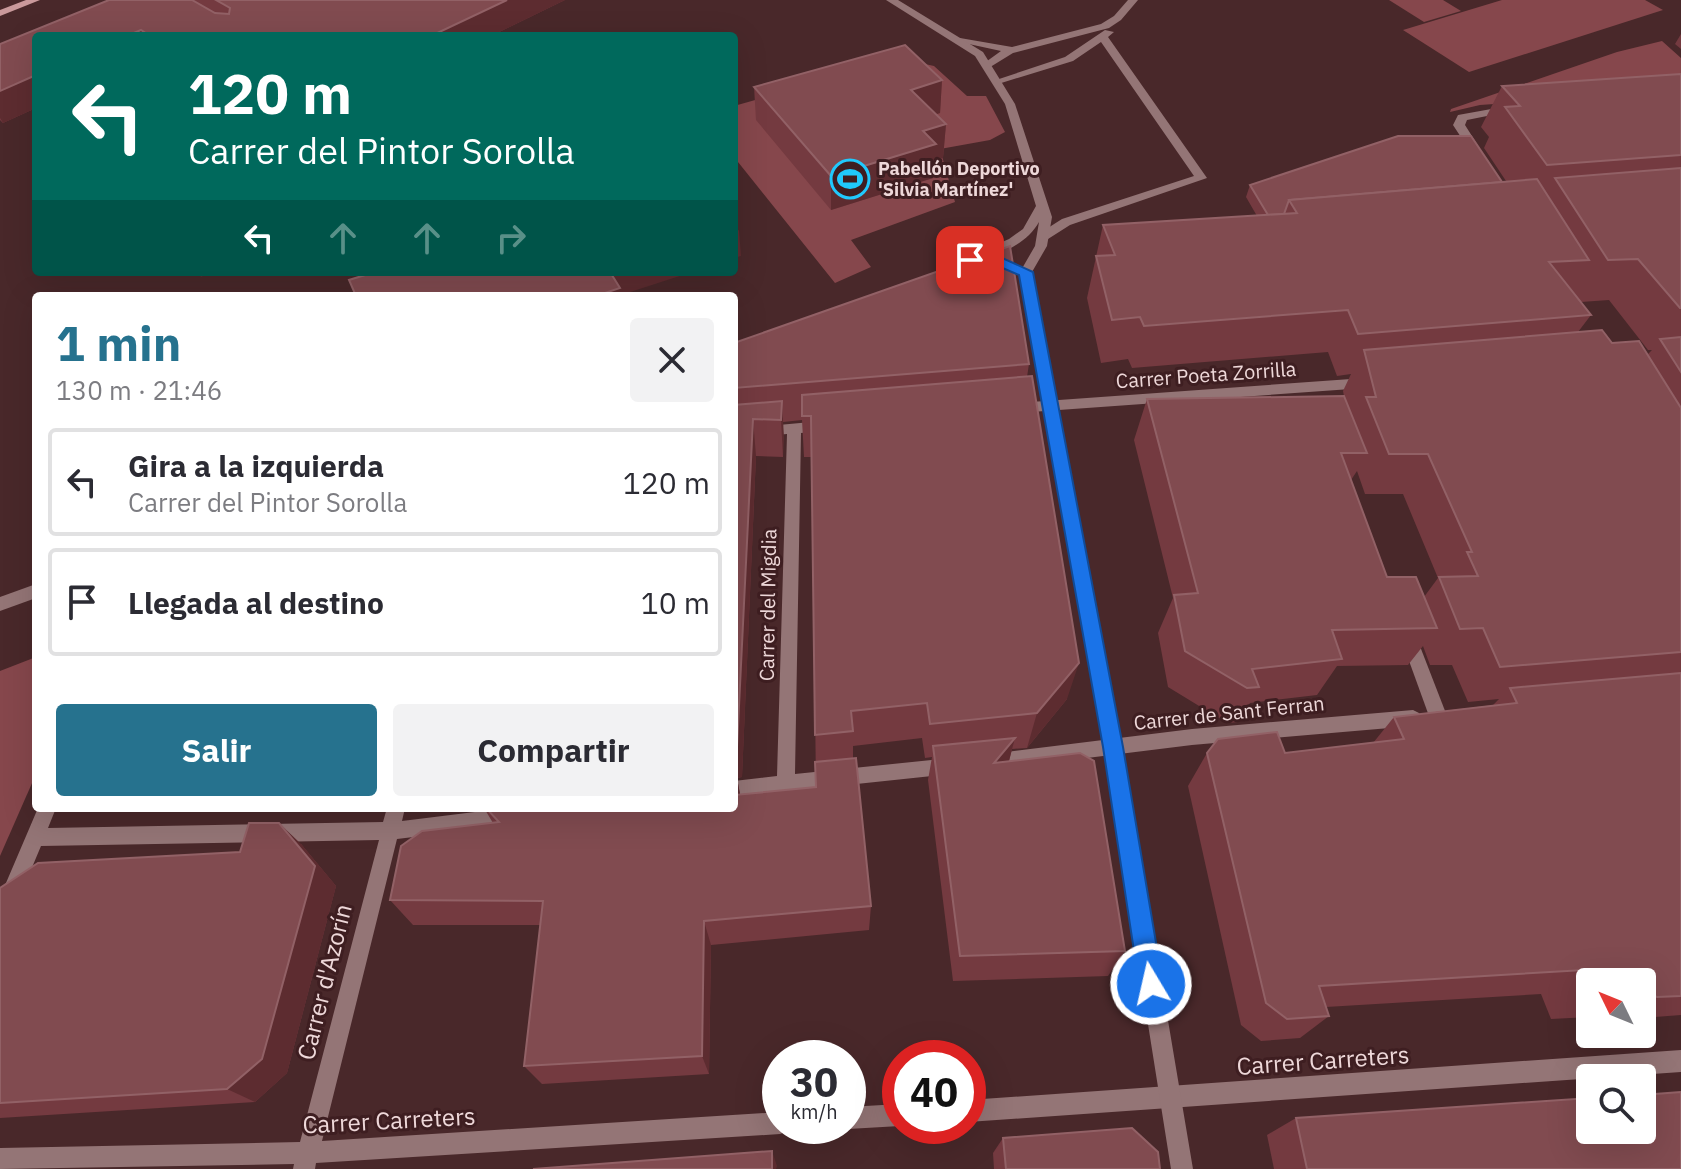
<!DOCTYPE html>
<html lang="es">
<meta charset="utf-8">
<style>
body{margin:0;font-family:"IBM Plex Sans",sans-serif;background:#f2f2f3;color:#2b2b33;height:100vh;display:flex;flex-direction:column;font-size:30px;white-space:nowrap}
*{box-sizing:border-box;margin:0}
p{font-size:26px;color:#7c7c81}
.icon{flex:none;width:44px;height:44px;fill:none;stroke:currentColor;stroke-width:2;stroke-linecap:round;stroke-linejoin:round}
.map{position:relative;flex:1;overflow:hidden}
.side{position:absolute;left:32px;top:292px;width:706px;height:520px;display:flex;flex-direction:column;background:#fff;border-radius:8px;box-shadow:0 8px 32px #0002}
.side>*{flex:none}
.top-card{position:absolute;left:32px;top:32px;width:706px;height:244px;border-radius:8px;box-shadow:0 8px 32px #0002;background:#00695c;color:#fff;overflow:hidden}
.needle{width:52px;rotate:313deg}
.controls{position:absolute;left:1576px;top:968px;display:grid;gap:16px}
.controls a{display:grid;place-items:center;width:80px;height:80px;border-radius:8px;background:#fff;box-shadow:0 8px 32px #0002;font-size:40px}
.speed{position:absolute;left:762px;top:1040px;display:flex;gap:16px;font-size:40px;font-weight:700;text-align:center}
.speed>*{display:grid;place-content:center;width:104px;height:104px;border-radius:50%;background:#fff;box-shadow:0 8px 32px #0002;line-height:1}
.speed small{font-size:20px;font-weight:400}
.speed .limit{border:12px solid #d22;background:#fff;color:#111}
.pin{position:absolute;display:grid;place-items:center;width:68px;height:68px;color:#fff;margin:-34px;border-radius:16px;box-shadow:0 4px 12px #0006}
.me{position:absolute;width:88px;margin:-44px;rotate:351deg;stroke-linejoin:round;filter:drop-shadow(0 0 6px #0008)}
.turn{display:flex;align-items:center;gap:28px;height:168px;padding:0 24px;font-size:36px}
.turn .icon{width:104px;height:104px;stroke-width:2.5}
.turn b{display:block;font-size:56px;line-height:68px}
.lanes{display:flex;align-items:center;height:76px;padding:0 24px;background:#0003;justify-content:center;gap:40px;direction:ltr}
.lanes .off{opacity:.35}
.round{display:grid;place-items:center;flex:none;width:84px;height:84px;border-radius:8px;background:#f2f2f3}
.headline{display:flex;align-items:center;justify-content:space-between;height:136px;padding:0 24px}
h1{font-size:48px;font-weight:700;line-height:60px;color:#26728e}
.action{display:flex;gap:16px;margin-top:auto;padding:16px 24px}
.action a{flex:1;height:92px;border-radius:8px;background:#26728e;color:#fff;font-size:32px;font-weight:700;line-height:92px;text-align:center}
.action a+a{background:#f2f2f3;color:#2b2b33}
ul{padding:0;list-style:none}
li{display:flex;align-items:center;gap:24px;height:108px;margin:0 16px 12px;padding:0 8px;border:4px solid #e1e1e2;border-radius:8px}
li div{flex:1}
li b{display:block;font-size:30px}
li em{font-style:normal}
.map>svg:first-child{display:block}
.green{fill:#86474c}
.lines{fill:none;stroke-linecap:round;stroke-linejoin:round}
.minor{fill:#947576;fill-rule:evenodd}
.tertiary{fill:#947576;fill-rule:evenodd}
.secondary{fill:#ca999b;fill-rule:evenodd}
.wall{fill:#743a40;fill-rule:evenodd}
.shaded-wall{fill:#5d2c30}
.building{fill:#814b50;stroke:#926166;stroke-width:2}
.route{fill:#1a73e8;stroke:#114b97;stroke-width:2}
.labels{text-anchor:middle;stroke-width:6;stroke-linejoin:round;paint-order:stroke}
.far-poi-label{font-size:18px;font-weight:bold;fill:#eed8d9;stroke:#3e1e21;text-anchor:start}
.street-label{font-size:20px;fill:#eed8d9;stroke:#3e1e21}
.near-street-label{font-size:24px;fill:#eed8d9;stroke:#3e1e21}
</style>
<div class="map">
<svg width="1681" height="1169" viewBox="0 0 1681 1169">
<rect width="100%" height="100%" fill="#49282a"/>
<!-- green -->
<g class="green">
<polygon points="1389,0 1443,0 1461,11 1424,22"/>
<polygon points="1502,0 1645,0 1663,10 1469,72 1403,30"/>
<polygon points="1662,41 1681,58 1681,91 1480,105 1450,112 1451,109 1617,52"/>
<polygon points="902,59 934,66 967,96 986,96 1005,132 990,140 940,149 955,202 851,240 871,267 835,283 734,157 734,106"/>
<polygon points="36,657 36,774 0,856 0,671"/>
</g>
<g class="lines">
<!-- minor -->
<g class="minor">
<polygon points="1128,0 1138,0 1121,20 1109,28 1013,53 987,69 983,68 983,64 1001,51 955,41 960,38 1012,47 1101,24 1114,16"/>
<polygon points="1105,30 1114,32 1108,37 1207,178 1070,225 1048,239 1040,239 1040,233 1062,219 1194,176 1101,42 1073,61 998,84 993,81 1065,57"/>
<polygon points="1508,106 1512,107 1512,111 1467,120 1465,125 1482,152 1472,154 1453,125 1458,115"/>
<polygon points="1365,378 1372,383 1365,388 1017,413 1010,408 1017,403"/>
<polygon points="822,421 829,426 827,430 801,433 795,774 951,758 957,760 960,766 957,772 951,774 734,797 734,781 777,776 787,434 734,439 734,429"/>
<polygon points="1408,629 1414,631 1416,636 1447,716 1444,721 1438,724 1432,721 1429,716 1400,636 1402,631"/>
<polygon points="1413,710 1419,713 1422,718 1419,723 1413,726 1192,745 990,770 984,768 981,762 984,756 990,754 1192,729"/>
<polygon points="38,808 56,808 48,828 383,822 387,808 405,808 402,821 507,808 519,810 521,816 519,822 512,825 397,839 322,1141 780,1112 780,1126 790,1126 788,1131 780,1134 316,1163 315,1169 293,1169 294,1164 0,1169 0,1148 300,1142 379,840 41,846 7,927 0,930 0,897"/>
<polygon points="1681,1050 1681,1072 968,1122 968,1100"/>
<polygon points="900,1104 900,1126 848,1129 841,1126 848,1126 848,1107"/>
</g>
<!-- tertiary -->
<g class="tertiary">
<path d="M886 0H898L983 52 1015 104 1052 217 1047 246 1032 272 1122 747 1193 1169H1171L1104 747 1020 272 1035 246 1039 222C1023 251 982 259 953 271L949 272 943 268 1009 239 1023 229 1036 206 1005 104 975 56Z"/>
<polygon points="36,584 36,598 0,611 0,597"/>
</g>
<!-- secondary -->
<polygon class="secondary" points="26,0 40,0 0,16 0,10"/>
</g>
<!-- wall -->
<g class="wall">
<polygon points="109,0 565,0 491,36 36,36 36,108 3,123 0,120 0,44"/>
<polygon points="1681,34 1681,49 1675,44"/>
<path d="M1681 74V1015L1642 1018V982H1590V1017L1551 1019 1541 994 1326 1007 1329 1016 1300 1038 1261 1041 1241 1025 1188 786 1207 753H1285L1373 743 1394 717 1493 705 1499 699 1468 702 1452 665H1430L1423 646 1408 665 1337 666 1317 695 1250 703 1238 722 1227 723 1168 687 1158 633 1173 598 1134 440 1147 399 1344 396 1343 391 1351 374 1337 376 1328 352 1132 368 1128 359 1101 363 1087 298 1103 225 1257 216 1246 197 1250 185 1506 181 1484 148 1489 137 1481 127 1502 86ZM1609 300 1648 350H1652L1647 355 1578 332 1591 315 1581 302ZM1357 471 1365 494H1403L1438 578 1424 597 1387 577 1351 480Z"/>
<polygon points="942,80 940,113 936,114 946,124 943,158 935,160 933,178 831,210 756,120 754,87"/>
<path d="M734 343 1029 364 1027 377 1067 699 1027 748 1012 749 1009 761 1125 951 1108 976 953 981 928 780 932 757 925 758 922 738 853 746V758L871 906 869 930 711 945 709 1074 542 1084 524 1066 541 925H413L390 900 493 823 484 808H477H734ZM802 420 804 457H812L816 787 740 795 737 778 742 777 756 456 783 457V422Z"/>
<polygon points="301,844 336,886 287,1073 255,1102 0,1118 0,888 240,852"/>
<polygon points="1296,1118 1681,1169 1274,1169 1267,1135"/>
<polygon points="1003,1138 1160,1169 994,1169 993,1153"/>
</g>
<!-- shaded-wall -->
<g class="shaded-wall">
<polygon points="507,0 565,0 491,36 431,36"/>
<polygon points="141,30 144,36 127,36"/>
<polygon points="36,75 36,108 3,123 0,118 0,91"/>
<polygon points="942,80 940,113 909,123 911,90"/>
<polygon points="946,124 943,158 935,160 933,178 831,210 831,176 923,131"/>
<polygon points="739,230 741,256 734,258 734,232"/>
<polygon points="198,272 211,272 201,277"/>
<polygon points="610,272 692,272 621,295 622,296 596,296"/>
<polygon points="782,401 784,438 783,457 781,420"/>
<polygon points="753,419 756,456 742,777 737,778 741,799 735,795 734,748"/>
<polygon points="1079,663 1067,699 1027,748 1037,713"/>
<polygon points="1015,738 1006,772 994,763"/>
<polygon points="279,823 301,844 336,886 287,1073 255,1102 227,1089"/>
<polygon points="704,921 711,945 709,1074 702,1056"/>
<polygon points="772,1151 777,1166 776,1169 772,1169"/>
</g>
<!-- building -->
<g class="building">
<polygon points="109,0 192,0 215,13 229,14 230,8 216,0 507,0 431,36 150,36 141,30 127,36 36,36 36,75 0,91 0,44"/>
<polygon points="905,45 942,80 911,90 946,124 923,131 936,144 831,176 754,87"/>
<polygon points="1681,74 1681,155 1547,165 1505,107 1520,106 1502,86"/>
<polygon points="1398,136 1471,136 1502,182 1289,200 1284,214 1268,215 1250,185"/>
<polygon points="1681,168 1681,308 1680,308 1638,259 1608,260 1555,178"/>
<polygon points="1537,179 1589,260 1549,262 1591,315 1358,334 1348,310 1144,326 1140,317 1112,320 1096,256 1115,255 1103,225 1297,213 1289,200"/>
<polygon points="1010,246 1029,364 734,388 734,343"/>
<polygon points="375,272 610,272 620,288 596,296 356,296 349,280"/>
<polygon points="1602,330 1612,343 1639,341 1681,408 1681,652 1500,667 1483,628 1460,629 1439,577 1478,576 1467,552 1472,552 1428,454 1389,454 1366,397 1376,397 1364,350"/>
<polygon points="1681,337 1681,372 1660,339"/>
<polygon points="1032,376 1079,663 1037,713 930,724 927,703 851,711 853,731 815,735 811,416 802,416 802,395"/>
<polygon points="1344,396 1367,453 1341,453 1387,577 1416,577 1437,628 1332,630 1342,659 1252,669 1259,687 1247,688 1185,651 1174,595 1198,593 1147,399"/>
<polygon points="782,401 781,420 753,419 737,747 734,748 734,405"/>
<polygon points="1681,673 1681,996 1657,997 1650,993 1642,993 1642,982 1590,982 1590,984 1584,970 1319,986 1329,1016 1287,1019 1266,1003 1207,753 1218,739 1277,732 1285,753 1404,739 1394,717 1517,703 1510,688"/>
<polygon points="1015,738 994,763 1080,753 1094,761 1125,951 960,956 933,746"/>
<polygon points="856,758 871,906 704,921 702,1056 524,1066 543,901 390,900 401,846 422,831 499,822 486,808 734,808 734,770 736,770 735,795 816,787 815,762"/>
<polygon points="249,823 279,823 315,866 262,1059 227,1089 0,1103 0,888 38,863 240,852"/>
<polygon points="1681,1092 1681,1169 1307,1169 1296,1118 1590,1098 1590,1130 1642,1130 1642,1095"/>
<polygon points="1132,1128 1158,1152 1160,1169 1006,1169 1003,1138"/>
<polygon points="772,1151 772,1169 533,1169"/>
</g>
<!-- route -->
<polygon class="route" points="970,256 1000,257 1033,272 1123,747 1163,984 1159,992 1151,995 1143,992 1139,984 1103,747 1019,275 998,266 965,263 965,257"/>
<!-- icons -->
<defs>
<symbol id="stadium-ring" viewBox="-11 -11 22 22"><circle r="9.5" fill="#3e1e21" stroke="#20c9fd" stroke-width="1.5"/><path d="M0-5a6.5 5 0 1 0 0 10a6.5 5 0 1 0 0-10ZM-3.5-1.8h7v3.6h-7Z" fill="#20c9fd"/></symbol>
</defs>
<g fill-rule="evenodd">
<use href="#stadium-ring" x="828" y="157" width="44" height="44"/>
</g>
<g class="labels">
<!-- far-poi labels -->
<g class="far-poi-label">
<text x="878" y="175">Pabellón Deportivo<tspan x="878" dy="21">'Silvia Martínez'</tspan></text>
</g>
<!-- street labels -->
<g class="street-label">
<text transform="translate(1206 375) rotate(-4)" y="7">Carrer Poeta Zorrilla</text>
<text transform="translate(768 605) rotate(-89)" y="7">Carrer del Migdia</text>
<text transform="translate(1229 713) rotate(-6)" y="7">Carrer de Sant Ferran</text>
</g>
<!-- near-street labels -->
<g class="near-street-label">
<text transform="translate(325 982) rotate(-76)" y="8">Carrer d'Azorín</text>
<text transform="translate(1323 1061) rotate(-4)" y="8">Carrer Carreters</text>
<text transform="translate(389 1121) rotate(-3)" y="8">Carrer Carreters</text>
</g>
</g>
</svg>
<div class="controls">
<a><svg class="needle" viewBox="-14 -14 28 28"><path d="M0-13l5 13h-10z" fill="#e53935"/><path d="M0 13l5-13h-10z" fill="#7c7c81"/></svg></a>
<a><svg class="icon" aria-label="search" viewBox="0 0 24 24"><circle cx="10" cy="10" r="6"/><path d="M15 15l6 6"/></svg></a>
</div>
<div class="speed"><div>30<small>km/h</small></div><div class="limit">40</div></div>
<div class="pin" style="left:970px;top:260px;background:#d93025"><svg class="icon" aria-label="arrive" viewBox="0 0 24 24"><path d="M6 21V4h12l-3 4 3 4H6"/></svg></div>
<svg class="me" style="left:1151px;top:984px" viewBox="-20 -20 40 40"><circle r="17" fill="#1a73e8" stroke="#fff" stroke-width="3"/><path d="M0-11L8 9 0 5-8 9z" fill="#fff"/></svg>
<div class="top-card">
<div class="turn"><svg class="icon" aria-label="left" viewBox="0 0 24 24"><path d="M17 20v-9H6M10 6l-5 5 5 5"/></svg><div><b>120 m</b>Carrer del Pintor Sorolla</div></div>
<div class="lanes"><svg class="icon" aria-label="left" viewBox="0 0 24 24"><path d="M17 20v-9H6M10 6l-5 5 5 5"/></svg><svg class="icon off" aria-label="ahead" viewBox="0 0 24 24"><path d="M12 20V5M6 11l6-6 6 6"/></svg><svg class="icon off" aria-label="ahead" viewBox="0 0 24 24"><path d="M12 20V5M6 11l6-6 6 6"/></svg><svg class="icon off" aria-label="right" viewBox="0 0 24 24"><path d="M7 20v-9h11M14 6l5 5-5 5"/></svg></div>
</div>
<section class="side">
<div class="headline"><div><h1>1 min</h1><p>130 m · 21:46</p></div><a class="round"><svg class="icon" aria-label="close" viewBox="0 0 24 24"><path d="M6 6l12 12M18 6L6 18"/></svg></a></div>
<ul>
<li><svg class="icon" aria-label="left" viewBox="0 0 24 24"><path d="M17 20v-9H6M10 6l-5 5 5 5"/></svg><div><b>Gira a la izquierda</b><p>Carrer del Pintor Sorolla</p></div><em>120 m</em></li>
<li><svg class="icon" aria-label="arrive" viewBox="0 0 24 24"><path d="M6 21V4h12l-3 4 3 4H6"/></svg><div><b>Llegada al destino</b></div><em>10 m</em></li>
</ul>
<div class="action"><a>Salir</a><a>Compartir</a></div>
</section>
</div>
